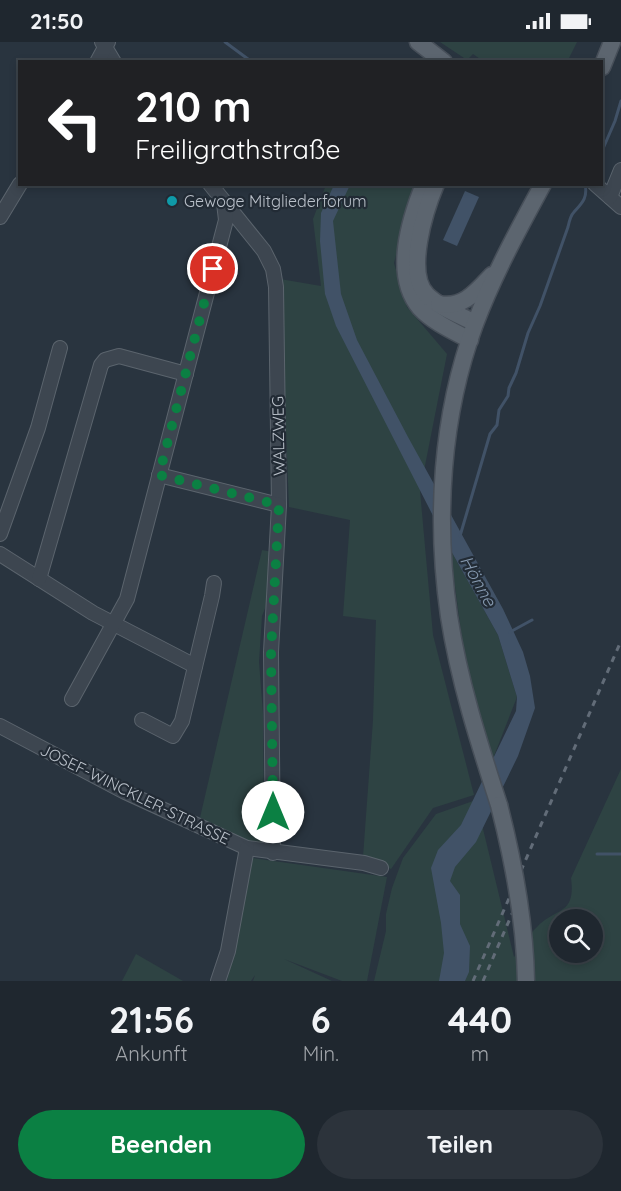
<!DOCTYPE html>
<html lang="de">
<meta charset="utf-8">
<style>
body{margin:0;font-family:Quicksand,sans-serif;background:#2c333b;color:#f1f3f6;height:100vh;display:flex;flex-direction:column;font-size:22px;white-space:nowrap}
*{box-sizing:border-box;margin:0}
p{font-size:20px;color:#a1a5aa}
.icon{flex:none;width:33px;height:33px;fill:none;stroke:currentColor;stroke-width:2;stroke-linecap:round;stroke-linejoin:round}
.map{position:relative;height:939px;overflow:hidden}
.sheet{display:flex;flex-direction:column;background:#1f272f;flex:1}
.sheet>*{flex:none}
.hud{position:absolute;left:18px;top:18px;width:585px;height:126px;border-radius:0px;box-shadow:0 3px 9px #0003,0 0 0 2px #3c444b;background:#202124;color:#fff;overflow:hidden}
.tools{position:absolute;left:549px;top:867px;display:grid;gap:12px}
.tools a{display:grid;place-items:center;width:54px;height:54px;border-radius:50%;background:#1f272f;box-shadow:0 3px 9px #0003,0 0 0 2px #3c444b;font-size:30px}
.pin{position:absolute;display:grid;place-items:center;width:51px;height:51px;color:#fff;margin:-26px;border:3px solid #fff;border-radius:50%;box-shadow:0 2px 6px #0007}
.me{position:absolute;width:66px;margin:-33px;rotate:0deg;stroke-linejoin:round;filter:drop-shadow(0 0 4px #0008)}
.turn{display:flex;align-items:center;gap:21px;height:126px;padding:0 18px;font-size:27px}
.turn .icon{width:78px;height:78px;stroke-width:2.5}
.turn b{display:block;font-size:42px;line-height:51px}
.eta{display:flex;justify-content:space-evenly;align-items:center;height:102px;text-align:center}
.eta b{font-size:36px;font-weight:800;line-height:42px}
.button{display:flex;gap:12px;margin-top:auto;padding:12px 18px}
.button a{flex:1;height:69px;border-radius:36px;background:#0b8043;color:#fff;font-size:24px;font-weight:800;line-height:69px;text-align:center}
.button a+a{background:#2c333b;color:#f1f3f6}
.status{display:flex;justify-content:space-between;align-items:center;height:42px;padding:0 30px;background:#1f272f;direction:ltr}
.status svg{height:16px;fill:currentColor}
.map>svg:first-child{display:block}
.green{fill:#2e4343;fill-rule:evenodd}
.water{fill:#415267}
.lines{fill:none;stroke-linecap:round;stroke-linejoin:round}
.stream{stroke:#415267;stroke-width:3}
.minor-casing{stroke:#5b646d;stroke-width:16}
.major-casing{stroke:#474f59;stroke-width:19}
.minor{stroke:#3d4650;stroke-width:14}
.major{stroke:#5c656f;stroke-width:16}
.rail{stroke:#626c78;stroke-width:3;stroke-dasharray:6 6;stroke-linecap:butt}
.major-bridge-casing{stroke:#474f59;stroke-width:19;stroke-linecap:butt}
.major-bridge{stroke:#5c656f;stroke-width:16}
.route{stroke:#0b8043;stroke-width:10;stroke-dasharray:0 18}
.culture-dot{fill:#0f9aa8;stroke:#222b35;stroke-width:2}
.labels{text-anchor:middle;stroke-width:4.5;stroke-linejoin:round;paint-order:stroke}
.poi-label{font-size:16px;fill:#bac1ca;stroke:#222b35;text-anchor:start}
.street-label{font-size:16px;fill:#bac1ca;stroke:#222b35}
.water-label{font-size:18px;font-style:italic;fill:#8598ae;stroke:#222b35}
</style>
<div class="status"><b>21:50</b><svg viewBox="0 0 49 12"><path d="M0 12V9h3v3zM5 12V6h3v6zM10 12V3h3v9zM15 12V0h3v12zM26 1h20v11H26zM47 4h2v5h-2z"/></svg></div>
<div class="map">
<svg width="621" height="939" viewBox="0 0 621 939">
<rect width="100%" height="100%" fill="#29343f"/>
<!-- green -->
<g class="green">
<polygon points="440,0 577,0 567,20 483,19 473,12 467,18"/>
<polygon points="326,143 414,143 394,221 407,265 447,312 420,449 433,593 474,753 433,766 391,827 363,815 373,678 376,578 343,574 350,478 289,465 280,237 321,244 313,177"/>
<polygon points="450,507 498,593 517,655 492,719 465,619"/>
<polygon points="262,508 273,510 268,559 262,574 259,620 263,672 264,780 263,798 258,803 237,797 199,780"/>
<path d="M621 727V939H374L386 889V872L392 846 403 816 436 772 476 758 514 915C522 906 528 893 537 885 556 865 576 874 571 836ZM560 878H592V910H560Z"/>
<polygon points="252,816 387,835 367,939 342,939 284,917 332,939 253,939 255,933 251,939 227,939"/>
<polygon points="136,912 183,939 122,939"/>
</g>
<!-- water -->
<g class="water">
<polygon points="334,143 350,143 333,179 341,252 357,298 408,395 503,567 523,610 530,634 535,666 518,714 476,800 455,825 450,839 460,853 460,882 470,904 469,930 465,939 439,939 444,911 441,881 431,826 438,808 461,783 516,669 517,655 498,593 450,507 336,284 325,252 320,199 321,171"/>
<polygon points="465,149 479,155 457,204 443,198"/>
</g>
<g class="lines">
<!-- stream -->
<g class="stream">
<polyline points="225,0 252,20"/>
<polyline points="602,109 615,79 621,59"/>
<path d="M460 494 490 392 497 383 499 368 508 354 509 346 516 331 528 291 540 264 568 185C569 180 571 173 574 170 582 161 588 156 585 142"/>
<polyline points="510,590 532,578"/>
<polyline points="597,812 621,812"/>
</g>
<defs>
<g id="minor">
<polyline points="102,0 114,20"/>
<polyline points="97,20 108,0"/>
<polyline points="210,142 264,209 273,227 276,245 279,463 271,610 273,811"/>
<polyline points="595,142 621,165"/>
<polyline points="610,155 621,128"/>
<polyline points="0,175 20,142"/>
<polyline points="159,433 279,463"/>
<polyline points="0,492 38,386 60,306"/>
<polyline points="0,512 93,571 195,624"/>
<polyline points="39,537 101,323 105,318 119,314 186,332"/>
<polyline points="72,657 127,557 226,178 224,161"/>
<polyline points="142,678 173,694 182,679 212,554 214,541"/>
<polyline points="0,684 125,750 247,806 364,821 381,826"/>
<polyline points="218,939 228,909 247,806"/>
</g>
<g id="major">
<polyline points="418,0 444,20"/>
<polyline points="602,25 612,0"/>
<path d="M424 142C410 177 392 233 420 266 433 280 453 289 470 298"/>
<path d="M436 142C425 168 405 231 427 253 440 266 460 273 475 281"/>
<path d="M439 262C463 267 477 249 492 233"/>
<path d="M499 763C479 701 459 639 449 574 435 477 441 374 475 282 493 234 518 188 543 142"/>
</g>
</defs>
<!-- minor casing -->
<use href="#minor" class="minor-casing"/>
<!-- major casing -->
<use href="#major" class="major-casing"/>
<!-- minor -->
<use href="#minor" class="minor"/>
<!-- major -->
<use href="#major" class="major"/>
<!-- rail -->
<g class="rail">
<polyline points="473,939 621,599"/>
<polyline points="483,939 515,865"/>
</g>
<defs>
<path id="major-bridge" d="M499 763C514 821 525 880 526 939"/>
</defs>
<!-- major-bridge casing -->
<use href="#major-bridge" class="major-bridge-casing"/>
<!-- major-bridge -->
<use href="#major-bridge" class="major-bridge"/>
</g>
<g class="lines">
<!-- route -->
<polyline class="route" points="213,227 159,433 279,463 271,610 273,770"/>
</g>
<!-- markers -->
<circle class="culture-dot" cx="172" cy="159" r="6"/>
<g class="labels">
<!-- poi labels -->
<g class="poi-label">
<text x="184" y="165">Gewoge Mitgliederforum</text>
</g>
<!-- street labels -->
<g class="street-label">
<text transform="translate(278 394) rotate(-91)" y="6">WALZWEG</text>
<text transform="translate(135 752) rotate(26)" y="6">JOSEF-WINCKLER-STRASSE</text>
</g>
<!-- water labels -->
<g class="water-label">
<text transform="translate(478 539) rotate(61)" y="6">Hönne</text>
</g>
</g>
</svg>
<div class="tools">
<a><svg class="icon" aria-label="search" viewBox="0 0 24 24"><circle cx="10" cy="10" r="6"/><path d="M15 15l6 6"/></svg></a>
</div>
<div class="pin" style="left:213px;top:227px;background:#d93025"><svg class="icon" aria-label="arrive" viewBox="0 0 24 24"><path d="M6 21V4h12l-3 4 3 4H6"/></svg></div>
<svg class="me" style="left:273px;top:770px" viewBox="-20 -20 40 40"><circle r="19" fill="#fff"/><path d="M0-13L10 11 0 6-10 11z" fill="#0b8043"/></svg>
<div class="hud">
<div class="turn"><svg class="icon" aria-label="left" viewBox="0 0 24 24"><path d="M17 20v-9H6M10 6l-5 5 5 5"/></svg><div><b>210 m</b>Freiligrathstraße</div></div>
</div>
</div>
<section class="sheet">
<div class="eta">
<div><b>21:56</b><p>Ankunft</p></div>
<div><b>6</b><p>Min.</p></div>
<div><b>440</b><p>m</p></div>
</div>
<div class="button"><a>Beenden</a><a>Teilen</a></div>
</section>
